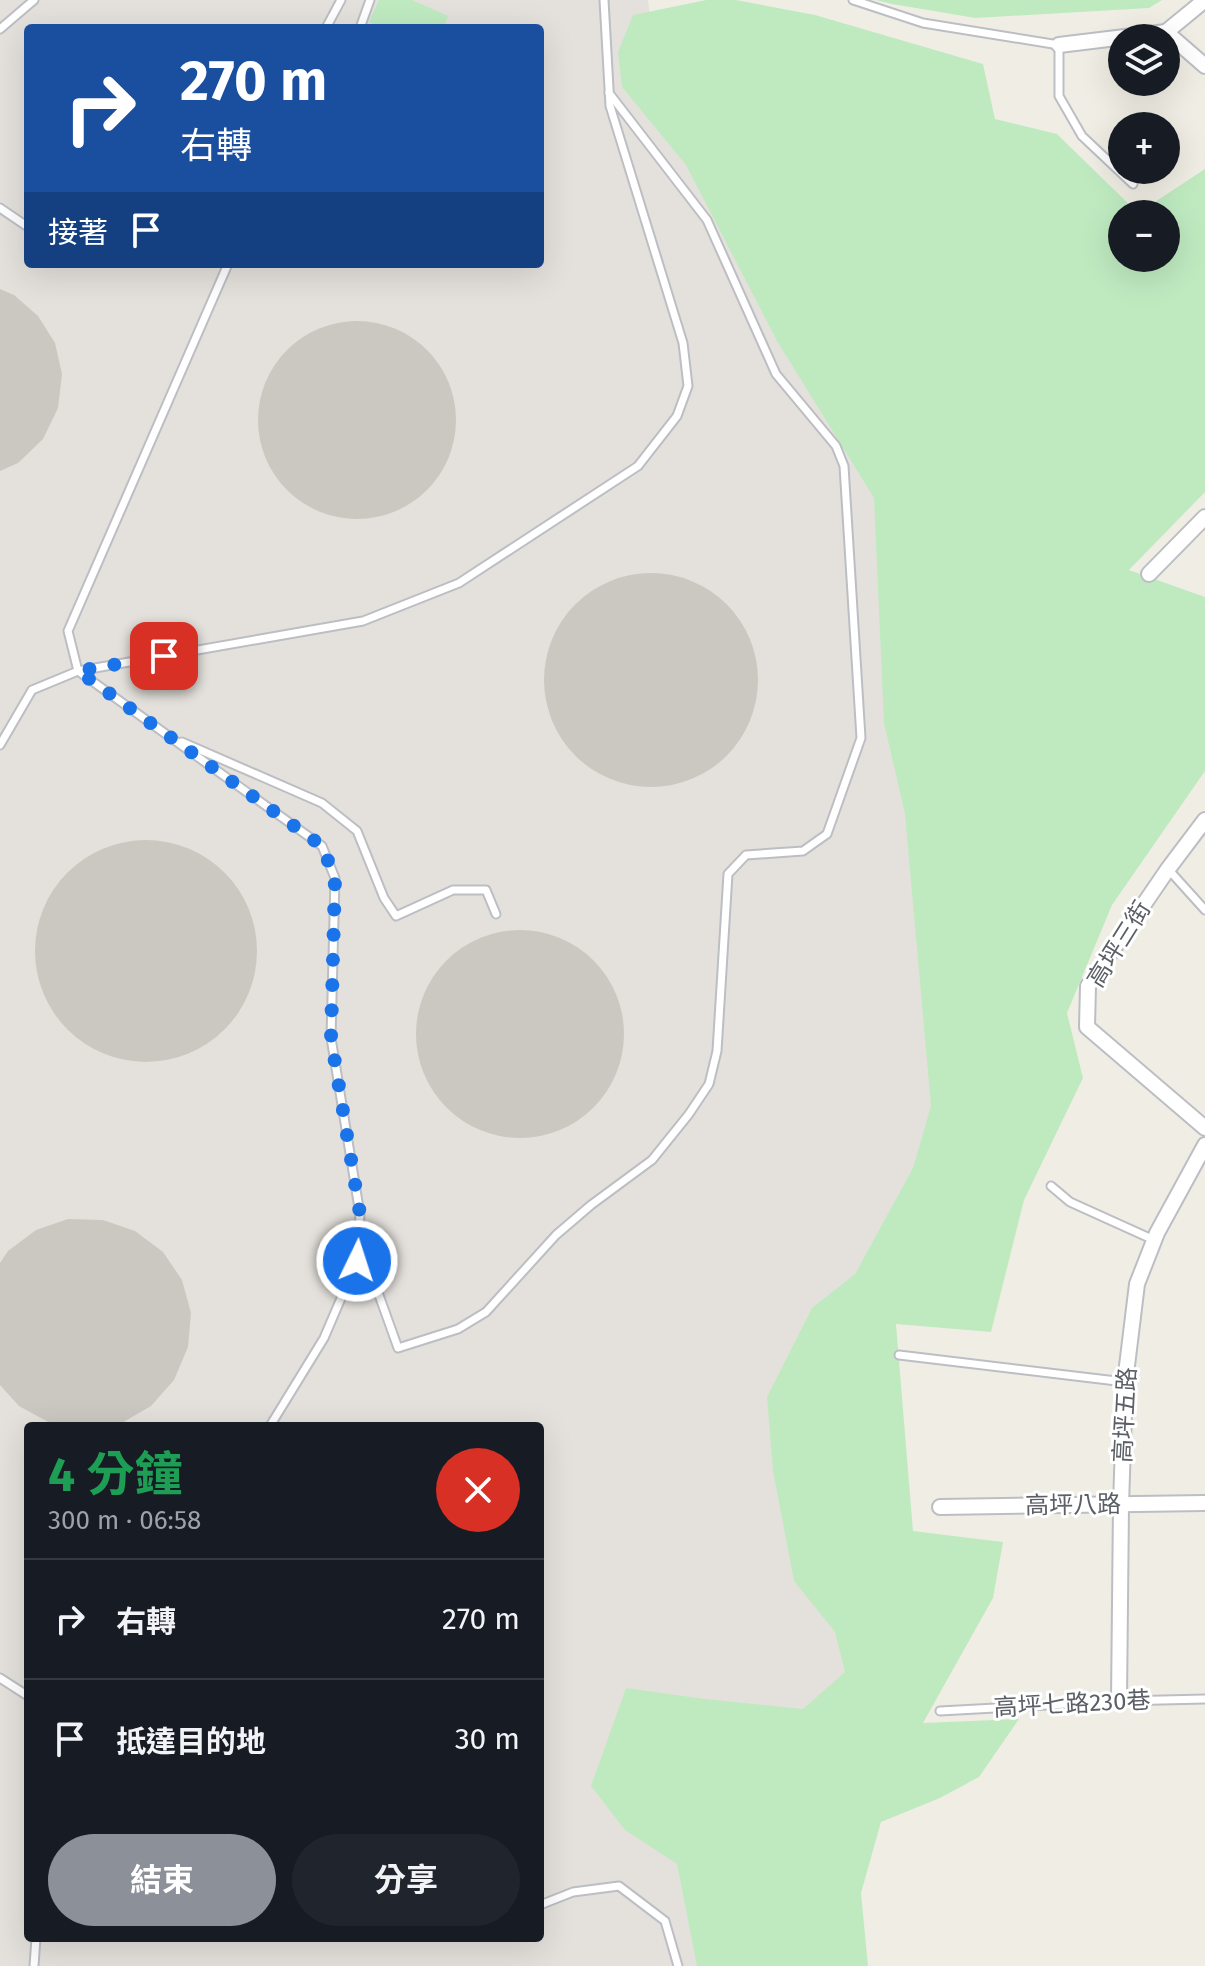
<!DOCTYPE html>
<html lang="zh-TW">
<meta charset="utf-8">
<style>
body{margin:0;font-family:"Fira Sans","Noto Sans TC",sans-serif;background:#20242c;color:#f1f3f6;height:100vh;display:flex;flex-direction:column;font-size:30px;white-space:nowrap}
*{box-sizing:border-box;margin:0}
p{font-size:26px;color:#9ea1a6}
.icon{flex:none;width:44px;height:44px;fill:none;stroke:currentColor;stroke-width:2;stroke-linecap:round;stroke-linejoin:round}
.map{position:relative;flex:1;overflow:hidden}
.drawer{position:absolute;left:24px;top:1422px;width:520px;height:520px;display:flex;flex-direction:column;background:#171b24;border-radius:8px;box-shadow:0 8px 32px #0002}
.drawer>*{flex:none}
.banner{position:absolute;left:24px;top:24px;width:520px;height:244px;border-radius:8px;box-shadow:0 8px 32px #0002;background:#1a4fa0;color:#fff;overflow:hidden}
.tools{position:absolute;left:1108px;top:24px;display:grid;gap:16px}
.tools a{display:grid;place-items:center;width:72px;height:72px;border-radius:50%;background:#171b24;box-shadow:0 8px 32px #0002;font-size:40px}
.pin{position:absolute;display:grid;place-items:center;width:68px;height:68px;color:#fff;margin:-34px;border-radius:16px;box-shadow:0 4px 12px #0006}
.me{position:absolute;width:88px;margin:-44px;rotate:4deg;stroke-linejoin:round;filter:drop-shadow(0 0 6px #0008)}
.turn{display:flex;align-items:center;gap:28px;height:168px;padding:0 24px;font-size:36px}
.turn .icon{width:104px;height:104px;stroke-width:2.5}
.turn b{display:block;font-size:56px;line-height:68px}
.then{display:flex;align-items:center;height:76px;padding:0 24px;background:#0003;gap:16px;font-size:30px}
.round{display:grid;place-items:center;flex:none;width:84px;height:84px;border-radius:42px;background:#20242c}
.overview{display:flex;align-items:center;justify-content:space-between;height:136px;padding:0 24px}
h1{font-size:48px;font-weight:700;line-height:60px;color:#1e9e55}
.cta{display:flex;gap:16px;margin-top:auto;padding:16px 24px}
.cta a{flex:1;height:92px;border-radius:48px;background:#8c9099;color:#fff;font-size:32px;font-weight:700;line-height:92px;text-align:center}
.cta a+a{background:#20242c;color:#f1f3f6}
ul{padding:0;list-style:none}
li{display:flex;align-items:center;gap:24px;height:120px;padding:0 24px;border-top:2px solid #363941}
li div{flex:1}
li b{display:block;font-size:30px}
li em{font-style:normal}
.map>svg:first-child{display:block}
.industrial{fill:#e4e1dc;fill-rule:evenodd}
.green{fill:#bfeac0;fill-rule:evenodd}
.building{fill:#cbc8c1}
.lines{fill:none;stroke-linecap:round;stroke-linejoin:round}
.lane-casing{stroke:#bcbec4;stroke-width:11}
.street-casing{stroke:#bcbec4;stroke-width:18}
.lane{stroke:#fff;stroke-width:7}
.street{stroke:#fff;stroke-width:14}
.route{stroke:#1a73e8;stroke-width:14;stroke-dasharray:0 25.2}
.labels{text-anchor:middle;stroke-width:6;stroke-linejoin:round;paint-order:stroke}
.street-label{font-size:24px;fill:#5c6066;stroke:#fff}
</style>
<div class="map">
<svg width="1205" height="1966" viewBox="0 0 1205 1966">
<rect width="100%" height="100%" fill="#f0eee4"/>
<!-- industrial -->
<path class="industrial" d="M0 0H648L660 87 941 452 959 1141 883 1300 839 1966H0ZM28 28H540V264H28ZM28 1426H540V1938H28Z"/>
<!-- green -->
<g class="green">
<polygon points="379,0 412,0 448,16 443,28 382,28 369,22"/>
<path d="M706 0H736L815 15 983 64 995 119 1057 134 1138 213 1205 169V492L1129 570 1205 597V771L1112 905 1067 1013 1083 1078 1024 1200 991 1332 896 1324 913 1531 1003 1542 993 1598 923 1723 1019 1719 979 1777 940 1798 881 1822 861 1893 868 1966H697L677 1864 625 1830 591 1786 626 1688 705 1699 803 1709 845 1672 835 1632 794 1581 773 1471 767 1397 812 1308 855 1274 913 1168 931 1106 905 814 884 723 874 498 777 341 686 165 622 87 618 52 633 15ZM1122 214H1166V258H1122Z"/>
<polygon points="876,0 1162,0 1149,8 975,18 892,4"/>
</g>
<!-- building -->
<g class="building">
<polygon points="0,289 14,295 38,316 55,343 62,374 58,408 43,439 18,463 0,471"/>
<circle cx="357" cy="420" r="99"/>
<circle cx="651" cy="680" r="107"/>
<circle cx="146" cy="951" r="111"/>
<circle cx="520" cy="1034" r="104"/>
<polygon points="68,1219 103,1220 135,1231 163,1252 182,1280 191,1313 188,1347 174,1380 151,1406 120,1424 105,1426 65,1426 50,1423 19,1406 0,1385 0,1263 8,1251 36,1230"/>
</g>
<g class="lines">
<defs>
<g id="lane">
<polyline points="853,0 923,23 1059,45 1059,96 1082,136 1133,184"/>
<polyline points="326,28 341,0"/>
<polyline points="360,28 370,0"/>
<polyline points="0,29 34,0"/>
<polyline points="0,208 28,227"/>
<polyline points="228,264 68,631 78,671 363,621 459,583 638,466 677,416 688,386 683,343 610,106 604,0"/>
<polyline points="182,742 322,803 357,831 384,898 396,916 453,890 486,890 496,914"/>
<polyline points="0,745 32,690 78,671 322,846 335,878 331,1038 360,1214 357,1261 324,1338 270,1426"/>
<polyline points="1168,869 1205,910"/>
<polyline points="1051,1186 1070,1202 1154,1240"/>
<polyline points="357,1261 370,1270 398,1348 458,1329 486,1312 556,1235 591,1205 652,1160 689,1114 709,1084 717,1051 728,874 746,855 803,851 827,834 861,738 844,466 836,446 776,374 707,220 609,93"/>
<polyline points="899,1355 1125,1382"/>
<polyline points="0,1678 28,1696"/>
<polyline points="940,1711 1119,1701 1205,1699"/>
<polyline points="540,1905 573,1892 619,1886 665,1921 678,1966"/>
<polyline points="34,1966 36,1938"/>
</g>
<g id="street">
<polyline points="1166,32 1205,66"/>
<polyline points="1166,32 1205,0"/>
<polyline points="1059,45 1166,32"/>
<polyline points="1149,574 1205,517"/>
<polyline points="1205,820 1168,869 1088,986 1087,1027 1205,1128"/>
<polyline points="940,1507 1205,1503"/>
<polyline points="1119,1701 1121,1505 1125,1382 1137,1284 1157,1233 1205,1145"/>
</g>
</defs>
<!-- lane casing -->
<use href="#lane" class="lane-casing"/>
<!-- street casing -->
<use href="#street" class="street-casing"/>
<!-- lane -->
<use href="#lane" class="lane"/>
<!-- street -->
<use href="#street" class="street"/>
</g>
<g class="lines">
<!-- route -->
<polyline class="route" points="164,656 78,671 322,846 335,878 331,1038 360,1214 357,1261"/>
</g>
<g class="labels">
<!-- street labels -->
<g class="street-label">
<text transform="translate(1119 944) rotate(-58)" y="8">高坪三街</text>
<text transform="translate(1125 1415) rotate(-87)" y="8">高坪五路</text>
<text transform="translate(1073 1505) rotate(-1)" y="8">高坪八路</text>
<text transform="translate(1072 1704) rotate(-3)" y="8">高坪七路230巷</text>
</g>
</g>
</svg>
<div class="tools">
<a><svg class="icon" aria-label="layers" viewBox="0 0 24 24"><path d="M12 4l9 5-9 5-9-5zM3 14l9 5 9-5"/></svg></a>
<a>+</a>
<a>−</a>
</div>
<div class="pin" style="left:164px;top:656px;background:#d93025"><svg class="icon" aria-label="arrive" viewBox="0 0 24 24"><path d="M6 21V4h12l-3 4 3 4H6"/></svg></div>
<svg class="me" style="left:357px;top:1261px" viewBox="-20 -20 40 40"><circle r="17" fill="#1a73e8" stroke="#fff" stroke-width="3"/><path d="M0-11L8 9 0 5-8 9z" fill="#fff"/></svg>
<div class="banner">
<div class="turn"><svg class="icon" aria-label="right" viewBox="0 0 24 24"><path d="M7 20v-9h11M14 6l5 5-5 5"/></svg><div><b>270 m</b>右轉</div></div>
<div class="then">接著<svg class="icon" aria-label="arrive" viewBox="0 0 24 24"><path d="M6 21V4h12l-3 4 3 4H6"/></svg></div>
</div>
<section class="drawer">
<div class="overview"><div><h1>4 分鐘</h1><p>300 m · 06:58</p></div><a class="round" style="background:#d93025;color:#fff"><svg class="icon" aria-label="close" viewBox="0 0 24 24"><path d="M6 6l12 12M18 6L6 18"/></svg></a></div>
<ul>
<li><svg class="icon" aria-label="right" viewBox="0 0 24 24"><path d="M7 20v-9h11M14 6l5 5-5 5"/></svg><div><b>右轉</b></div><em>270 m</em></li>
<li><svg class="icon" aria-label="arrive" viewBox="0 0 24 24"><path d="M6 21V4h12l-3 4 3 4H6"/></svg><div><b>抵達目的地</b></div><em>30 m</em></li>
</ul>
<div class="cta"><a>結束</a><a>分享</a></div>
</section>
</div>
